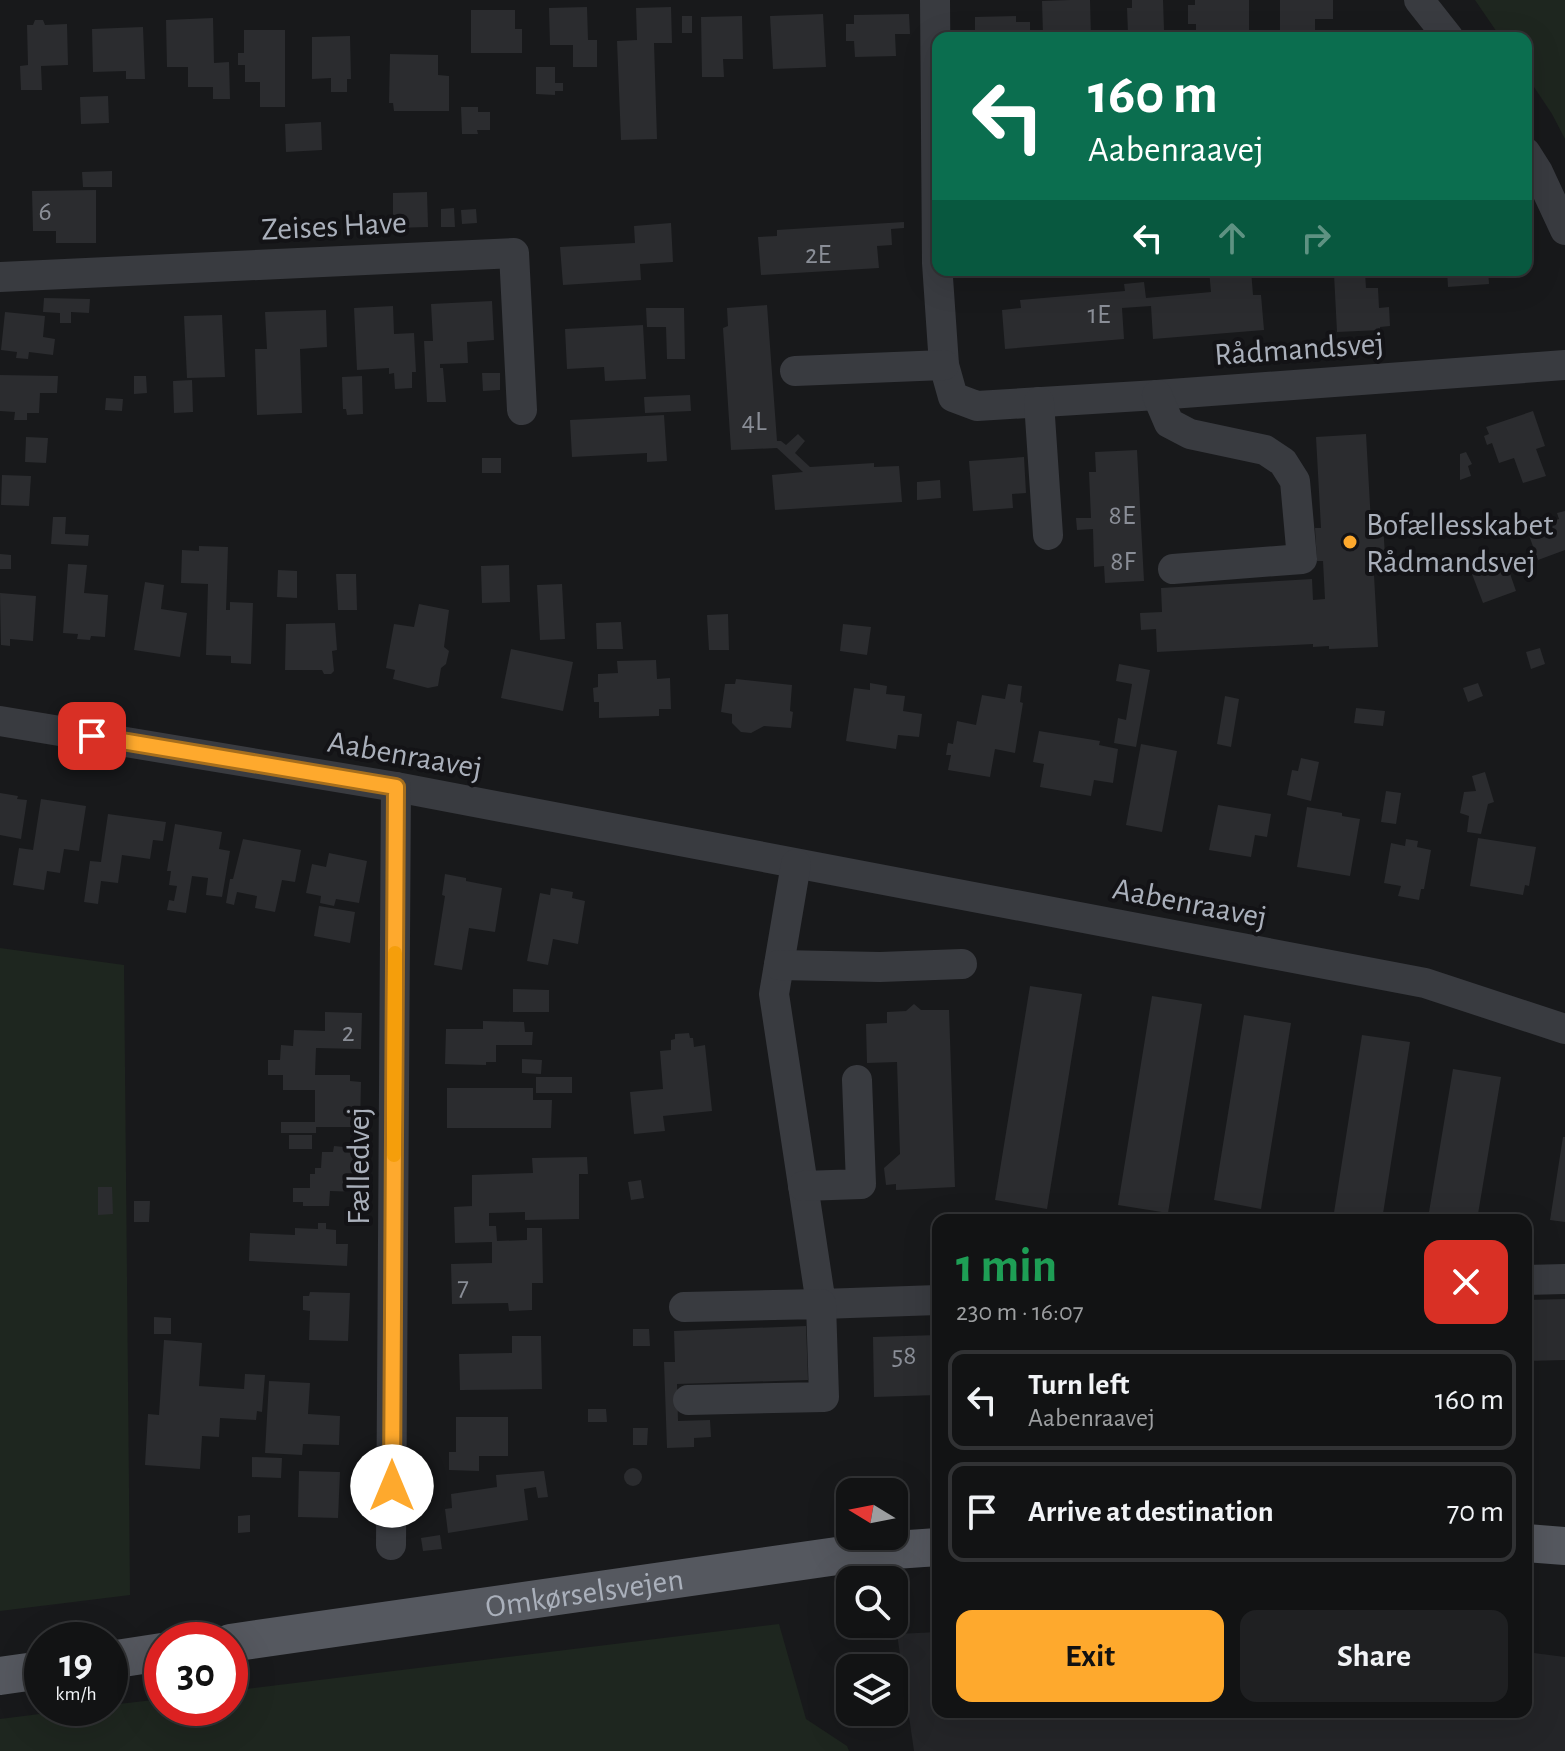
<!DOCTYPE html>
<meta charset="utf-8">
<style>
body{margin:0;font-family:"Alegreya Sans",sans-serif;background:#1f2022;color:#f1f3f6;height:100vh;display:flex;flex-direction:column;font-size:30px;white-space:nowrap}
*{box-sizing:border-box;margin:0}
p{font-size:26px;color:#9c9ea0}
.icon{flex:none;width:44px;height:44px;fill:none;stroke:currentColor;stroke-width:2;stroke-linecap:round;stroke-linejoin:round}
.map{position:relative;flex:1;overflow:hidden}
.side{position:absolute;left:932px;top:1214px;width:600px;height:504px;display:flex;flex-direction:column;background:#121314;border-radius:16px;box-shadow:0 8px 32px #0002,0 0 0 2px #313234}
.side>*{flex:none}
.top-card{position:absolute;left:932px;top:32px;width:600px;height:244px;border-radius:16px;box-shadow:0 8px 32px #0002,0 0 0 2px #313234;background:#0b6e4f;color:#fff;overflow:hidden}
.needle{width:52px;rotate:280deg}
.fabs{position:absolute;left:836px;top:1478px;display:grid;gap:16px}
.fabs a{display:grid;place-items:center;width:72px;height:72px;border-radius:16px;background:#121314;box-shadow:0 8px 32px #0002,0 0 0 2px #313234;font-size:40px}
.speed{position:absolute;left:24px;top:1622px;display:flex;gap:16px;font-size:40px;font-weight:700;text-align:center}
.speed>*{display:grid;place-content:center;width:104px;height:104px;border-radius:50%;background:#121314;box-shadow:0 8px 32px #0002,0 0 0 2px #313234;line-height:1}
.speed small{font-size:20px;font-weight:400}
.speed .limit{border:12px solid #d22;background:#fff;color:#111}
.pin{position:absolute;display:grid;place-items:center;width:68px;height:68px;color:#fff;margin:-34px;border-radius:16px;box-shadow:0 4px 12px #0006}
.me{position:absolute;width:88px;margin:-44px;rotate:0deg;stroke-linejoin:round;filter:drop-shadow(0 0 6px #0008)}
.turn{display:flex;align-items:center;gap:28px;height:168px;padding:0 24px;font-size:36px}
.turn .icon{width:104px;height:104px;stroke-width:2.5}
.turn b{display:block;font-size:56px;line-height:68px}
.lanes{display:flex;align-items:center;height:76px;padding:0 24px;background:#0003;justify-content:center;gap:40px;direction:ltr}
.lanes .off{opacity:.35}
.round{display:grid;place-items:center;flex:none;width:84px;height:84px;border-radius:16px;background:#1f2022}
.headline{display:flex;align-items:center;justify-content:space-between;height:136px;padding:0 24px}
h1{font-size:48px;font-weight:600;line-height:60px;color:#1e9e55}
.cta{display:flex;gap:16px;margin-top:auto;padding:16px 24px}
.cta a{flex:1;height:92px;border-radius:16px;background:#fea92d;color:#111;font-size:32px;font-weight:600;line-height:92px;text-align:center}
.cta a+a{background:#1f2022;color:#f1f3f6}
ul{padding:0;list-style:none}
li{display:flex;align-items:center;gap:24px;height:100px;margin:0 16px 12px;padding:0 8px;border:4px solid #313234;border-radius:16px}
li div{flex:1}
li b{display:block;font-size:30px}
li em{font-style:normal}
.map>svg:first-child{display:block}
.built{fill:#242528}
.green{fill:#1e261f}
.building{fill:#2b2c2f}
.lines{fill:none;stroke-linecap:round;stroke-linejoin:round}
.minor{stroke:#393b40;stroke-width:30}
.major{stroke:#55585f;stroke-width:38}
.route-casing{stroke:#a56e1d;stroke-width:20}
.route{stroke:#fea92d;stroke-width:14}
.slow{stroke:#f59e0b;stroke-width:14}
.poi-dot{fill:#fea92d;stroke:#131316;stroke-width:3}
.labels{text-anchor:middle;stroke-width:8;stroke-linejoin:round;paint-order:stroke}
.number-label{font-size:28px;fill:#8a8e97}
.street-label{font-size:32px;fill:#aab0bb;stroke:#131316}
.poi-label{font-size:32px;fill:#aab0bb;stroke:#131316;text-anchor:start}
</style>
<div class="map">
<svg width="1565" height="1751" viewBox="0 0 1565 1751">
<rect width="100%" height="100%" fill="#18191b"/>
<!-- built -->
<polygon class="built" points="938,1632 938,1712 1526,1712 1526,1652 1565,1657 1565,1751 914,1751 897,1634"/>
<!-- green -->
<g class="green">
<polygon points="1475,0 1565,0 1565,139 1552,114 1526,75 1526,38 1501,38"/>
<polygon points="0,948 124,965 130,1595 0,1611"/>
<polygon points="779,1624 806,1719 847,1746 849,1751 0,1751 0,1719 87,1708 110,1708 110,1705 162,1699 162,1708 230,1708 230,1691"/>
</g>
<!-- building -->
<g class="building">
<polygon points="1070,0 1090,0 1091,38 1071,38 1071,35 1043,35 1042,1"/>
<polygon points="1132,0 1163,0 1164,30 1182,30 1182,38 1110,38 1110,34 1128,33 1127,8 1132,8"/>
<polygon points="1195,0 1249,0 1249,38 1196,38 1196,24 1188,24 1188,5 1195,5"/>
<polygon points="1280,0 1333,0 1333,19 1315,19 1315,38 1280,38"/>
<polygon points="587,7 588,40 597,40 597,67 573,67 573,45 550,45 549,8"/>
<polygon points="671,7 672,43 654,43 657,139 621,140 617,41 637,40 636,8"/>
<polygon points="471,10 515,10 515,29 522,29 522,53 471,53"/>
<polygon points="823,14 826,67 773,69 770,16"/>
<polygon points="909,14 910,34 895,34 896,56 855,57 854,41 846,41 846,24 854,24 854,15"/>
<rect x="682" y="16" width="10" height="17"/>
<polygon points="742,16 743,59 723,59 724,77 702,77 701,17"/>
<polygon points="1016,16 1016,22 1030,22 1030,35 1016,35 1016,38 968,38 968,31 975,31 975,17"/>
<polygon points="213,18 214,63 229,62 230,99 213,99 213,87 188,87 188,67 167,67 166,20"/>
<polygon points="35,20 43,20 45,25 67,24 68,65 41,66 42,90 21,90 20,66 28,65 27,25 33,25"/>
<polygon points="143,27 145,79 126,79 126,71 93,72 92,29"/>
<polygon points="244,30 285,30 285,107 260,107 260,82 245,82 245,65 238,65 238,53 244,53"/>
<polygon points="350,36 351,79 347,79 347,92 331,92 331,78 312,79 312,37"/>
<polygon points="390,54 438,55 438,75 449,76 449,111 394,111 393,103 389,103"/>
<polygon points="536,67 555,67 555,83 563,83 563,91 555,91 555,95 536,94"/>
<polygon points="108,96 109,123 81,124 80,97"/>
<polygon points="461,107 478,107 478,112 490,112 490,130 477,130 478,134 462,134"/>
<polygon points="321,122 322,150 286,152 285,124"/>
<polygon points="112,171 112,187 83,187 82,172"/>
<polygon points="96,190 96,243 56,243 56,231 33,231 32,191"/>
<polygon points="427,192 428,227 393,228 393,193"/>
<polygon points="454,208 455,227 441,227 441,209"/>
<polygon points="476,209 477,223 462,224 461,210"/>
<polygon points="904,222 904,228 891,229 892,245 877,246 879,268 761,275 758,237 777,236 777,230"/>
<polygon points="671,223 673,262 640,264 641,280 563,285 560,247 635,243 634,226"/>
<polygon points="1209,270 1251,270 1253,295 1261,295 1264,330 1153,339 1151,306 1122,308 1124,339 1005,349 1002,310 1021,308 1020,300 1125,291 1124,284 1144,282 1146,298 1211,292"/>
<polygon points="1447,270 1488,270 1489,284 1448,287"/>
<polygon points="1365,273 1366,288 1378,288 1379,308 1389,307 1390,326 1380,327 1380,330 1337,332 1334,274"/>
<polygon points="44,298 90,299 89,313 71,312 71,323 60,323 60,313 43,312"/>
<polygon points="492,301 494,340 467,342 468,363 440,364 440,368 443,368 446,402 427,402 424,341 433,341 431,304"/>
<polygon points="767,305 777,441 781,441 786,445 798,434 805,441 795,453 810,467 874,463 874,467 899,466 902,502 775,510 772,475 803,472 777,448 731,450 723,328 728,326 727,308"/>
<polygon points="393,306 394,334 414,333 416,372 412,372 412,388 395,389 394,373 389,374 389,368 357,370 354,308"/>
<polygon points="646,308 684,308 685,359 667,359 666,327 647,327"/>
<polygon points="326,310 327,347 300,349 302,413 257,415 255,349 267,349 265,312"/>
<polygon points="5,312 45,316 43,337 55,339 53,355 29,352 28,359 16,358 17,352 1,350"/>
<polygon points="222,315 225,377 187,378 184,316"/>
<polygon points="643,325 646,379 605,381 604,367 567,369 565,329"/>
<polygon points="482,373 500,373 500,390 483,391"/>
<polygon points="0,375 58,376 57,393 40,393 39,413 27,413 27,420 14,420 15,412 0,411"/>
<polygon points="134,376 146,376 147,393 134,394"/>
<polygon points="362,376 363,414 347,415 346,409 343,409 342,377"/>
<polygon points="192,380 193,412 174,413 173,381"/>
<polygon points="690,395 691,411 645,413 644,397"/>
<polygon points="106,398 123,399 122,411 105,410"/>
<polygon points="1533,411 1545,446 1536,449 1546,476 1523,483 1514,458 1499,463 1492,443 1487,445 1484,436 1489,434 1486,427"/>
<polygon points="664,415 667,461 647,462 647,453 572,457 570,420"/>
<polygon points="1366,434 1371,523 1383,523 1385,556 1373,557 1378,647 1329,649 1329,646 1313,647 1313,644 1157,652 1156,629 1141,630 1140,613 1162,612 1161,588 1312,579 1313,600 1325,599 1323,561 1317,561 1315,528 1321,528 1316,437"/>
<polygon points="26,437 48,438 46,463 25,462"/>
<polygon points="1137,450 1144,581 1105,583 1104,566 1094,567 1093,529 1077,530 1076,518 1091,518 1089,472 1096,472 1095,452"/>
<polygon points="1466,452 1472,464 1468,466 1471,476 1460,480 1460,454"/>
<polygon points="1024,457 1026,493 1012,494 1013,508 973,511 969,461"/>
<rect x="482" y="458" width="19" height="15"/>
<polygon points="2,475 31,476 29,506 1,505"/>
<polygon points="940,480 941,498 917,500 917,482"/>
<polygon points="1565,511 1565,550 1538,560 1527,530 1559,519 1557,513"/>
<polygon points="53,517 66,517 65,534 89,535 88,546 51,544"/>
<polygon points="199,546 228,547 226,610 230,610 230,602 253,603 251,664 231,663 231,656 206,655 208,584 181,583 182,550 199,551"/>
<polygon points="0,554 11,555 11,569 0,569"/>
<polygon points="1506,562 1516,591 1483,603 1472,574"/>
<polygon points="68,564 87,565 84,593 108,595 105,637 91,636 90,640 77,639 78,634 63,633"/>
<polygon points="509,565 510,602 482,603 481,566"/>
<polygon points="278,570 297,571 297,598 277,597"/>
<polygon points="336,574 356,574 357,610 338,610"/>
<polygon points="145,582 164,585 161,609 187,613 180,657 134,650"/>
<polygon points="562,584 565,639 540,640 537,585"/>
<polygon points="0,593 36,596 33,641 10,639 10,646 1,645"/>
<polygon points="419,604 449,610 444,647 449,651 446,664 441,668 438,686 428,688 393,679 395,670 386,668 394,624 414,627"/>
<polygon points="728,614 729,650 709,650 707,615"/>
<polygon points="621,622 623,649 597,649 596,623"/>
<polygon points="335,623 337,650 332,651 334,671 331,674 324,674 322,670 285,670 286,624"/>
<polygon points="843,624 871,627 867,655 840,651"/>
<polygon points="1540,648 1545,664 1531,669 1526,652"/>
<polygon points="511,649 573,662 563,711 501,698"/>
<polygon points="656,660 657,679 670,678 671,709 659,709 659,716 599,718 599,702 594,702 593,688 598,687 598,674 618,673 617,661"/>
<polygon points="1119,664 1150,670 1136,747 1114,743 1118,718 1126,720 1132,684 1116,681"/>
<polygon points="736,679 792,685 790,711 793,712 791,728 764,726 751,733 741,732 732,723 732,714 721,712 725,684 735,684"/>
<polygon points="870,683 887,686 886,694 905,696 903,711 922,714 919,737 898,735 896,749 846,741 854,688 870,690"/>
<polygon points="1478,683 1483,696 1468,702 1463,688"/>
<polygon points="1008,684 1022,686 1020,702 1023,703 1015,753 995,749 990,777 948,770 951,755 946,755 948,743 953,744 957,721 976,725 982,695 1005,699"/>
<polygon points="1225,696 1239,699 1231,747 1217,744"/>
<polygon points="1356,708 1385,711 1383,726 1354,723"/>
<polygon points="1039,731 1100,741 1099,745 1118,749 1113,783 1094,780 1091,796 1040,787 1044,764 1033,762"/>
<polygon points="1141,744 1177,751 1162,832 1126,825"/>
<polygon points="1301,758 1319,762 1311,801 1287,795 1292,770 1298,771"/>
<polygon points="1485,772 1494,802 1488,804 1481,834 1467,832 1469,816 1460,813 1464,792 1476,791 1472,776"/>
<polygon points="1386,791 1401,793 1396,824 1381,822"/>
<polygon points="0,793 18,796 17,799 27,800 21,839 0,835"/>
<polygon points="41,799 86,806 79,851 64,849 60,873 47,871 44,890 13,885 19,848 33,850"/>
<polygon points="1218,805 1271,814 1267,837 1255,835 1251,857 1209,850"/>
<polygon points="1307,807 1342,813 1342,816 1360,819 1350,876 1297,867"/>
<polygon points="108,814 166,822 163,841 153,840 150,859 122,855 118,883 101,881 98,904 84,902 90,861 101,862"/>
<polygon points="175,824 222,832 219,849 230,851 222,897 206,895 208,878 192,876 186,913 167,910 169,900 174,901 177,886 169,885 171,871 167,871"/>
<polygon points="1478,838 1536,847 1529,886 1525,885 1523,895 1470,886"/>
<polygon points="243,839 301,850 295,882 282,880 275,912 255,908 257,896 237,892 234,905 226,903 230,879 233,879"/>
<polygon points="1406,839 1418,841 1417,847 1431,850 1424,889 1421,889 1419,900 1398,896 1401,886 1384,883 1391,843 1405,846"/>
<polygon points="329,853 367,861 359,903 336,899 334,906 320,903 321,896 306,893 312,864 326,867"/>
<polygon points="445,874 466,878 466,881 502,888 495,932 469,928 462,970 434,965 445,896 442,895"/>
<polygon points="551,888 573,892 572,898 585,901 578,944 553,939 548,965 527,961 540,893 550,895"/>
<polygon points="319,906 355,912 350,943 314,936"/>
<polygon points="1030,986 1082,994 1047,1209 995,1200"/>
<polygon points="513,989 549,990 549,1012 513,1012"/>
<polygon points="1152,996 1202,1004 1168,1213 1118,1205"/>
<polygon points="914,1004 921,1010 949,1010 955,1187 896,1190 896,1184 886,1185 884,1168 900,1154 897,1062 867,1063 866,1024 887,1023 887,1012 906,1011"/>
<polygon points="325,1012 362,1013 361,1049 316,1048 315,1075 350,1075 350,1081 361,1082 360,1127 316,1127 316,1133 281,1133 281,1122 315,1122 315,1090 283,1090 283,1075 268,1075 268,1060 280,1060 281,1045 293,1046 294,1030 325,1031"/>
<polygon points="1244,1015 1291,1023 1261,1209 1214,1200"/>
<polygon points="483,1021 524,1022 525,1032 533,1032 532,1045 496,1045 496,1062 486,1062 486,1065 445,1064 446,1029 483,1029"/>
<polygon points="689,1033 690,1038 693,1038 694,1047 705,1045 712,1111 663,1116 665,1131 634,1134 630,1092 663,1089 660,1051 671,1050 671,1040 675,1039 675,1034"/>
<polygon points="1362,1035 1410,1042 1382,1220 1340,1220 1333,1219"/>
<polygon points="522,1059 542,1060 541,1074 522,1073"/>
<polygon points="1453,1069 1501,1077 1477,1220 1442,1220 1428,1218"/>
<rect x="536" y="1077" width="36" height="16"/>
<polygon points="447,1088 533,1088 533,1100 552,1100 551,1128 447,1128"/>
<rect x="289" y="1135" width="23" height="14"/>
<polygon points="1563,1137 1565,1137 1565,1222 1550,1220"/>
<polygon points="334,1146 344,1147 344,1152 361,1153 360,1192 330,1191 329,1206 303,1206 303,1202 293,1202 293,1188 310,1188 310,1174 315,1174 315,1168 321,1168 322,1152 333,1152"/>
<polygon points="587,1157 588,1174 579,1174 579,1219 525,1220 525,1212 489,1213 489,1226 496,1226 497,1241 527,1240 527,1228 542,1228 543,1283 532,1283 532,1310 509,1311 508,1303 452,1304 451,1264 492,1263 492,1242 455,1243 454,1207 472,1206 472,1175 533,1173 532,1158"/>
<polygon points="641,1180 644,1198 631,1200 628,1182"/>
<polygon points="98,1187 112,1187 113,1214 98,1215"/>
<polygon points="134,1201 150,1201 149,1222 134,1222"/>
<polygon points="318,1223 326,1223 326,1229 336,1230 336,1244 348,1244 347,1266 249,1261 250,1233 295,1235 295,1228 318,1229"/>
<polygon points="310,1292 350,1293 348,1341 309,1340 310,1311 303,1310 303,1296 309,1296"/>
<polygon points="1565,1299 1565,1360 1526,1361 1526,1300"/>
<polygon points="154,1317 171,1318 171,1334 154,1334"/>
<polygon points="806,1326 808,1380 677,1384 678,1421 710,1420 711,1437 694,1438 694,1447 667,1448 664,1362 675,1362 674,1331"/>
<polygon points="633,1329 649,1329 650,1346 633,1346"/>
<polygon points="938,1335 938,1395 874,1397 873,1337"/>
<polygon points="512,1336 541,1336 542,1389 460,1390 459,1354 512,1353"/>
<polygon points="164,1340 202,1343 199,1386 244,1389 245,1374 265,1375 262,1412 257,1411 256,1420 220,1418 219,1437 202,1436 200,1469 145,1465 148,1414 159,1415"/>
<polygon points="269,1381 310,1383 308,1414 340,1416 339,1445 303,1444 302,1455 265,1453"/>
<polygon points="588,1409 606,1409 607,1422 588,1422"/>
<polygon points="456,1417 508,1417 508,1456 479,1456 479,1471 449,1470 449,1452 456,1452"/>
<polygon points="633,1428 648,1428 647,1445 633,1445"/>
<polygon points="252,1457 282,1458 281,1478 252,1477"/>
<circle cx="633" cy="1477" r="9"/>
<polygon points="299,1471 340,1472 338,1518 298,1517"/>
<polygon points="544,1471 548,1497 538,1498 536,1487 524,1489 528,1520 448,1533 445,1509 452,1508 451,1494 497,1487 496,1475"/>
<polygon points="250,1515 250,1532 238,1533 238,1516"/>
<polygon points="440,1535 442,1549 423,1551 421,1538"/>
</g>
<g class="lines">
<!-- minor -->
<g class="minor">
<polyline points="935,0 937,263 944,365 953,397 977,406 1157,395 1565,365"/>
<polyline points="1419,0 1449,38"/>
<polyline points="1526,153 1538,172 1565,230"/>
<polyline points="0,277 514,253 522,410"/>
<polyline points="795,371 944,365"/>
<polyline points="1157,395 1169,423 1190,434 1265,450 1283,462 1295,481 1302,559 1173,569"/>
<polyline points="1039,402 1048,535"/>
<polyline points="0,721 396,787 1425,983 1565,1029"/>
<polyline points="796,864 774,994 821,1304 938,1300"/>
<polyline points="779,965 880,967 962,964"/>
<polyline points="803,1186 861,1184 857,1080"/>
<polyline points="1526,1280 1565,1279"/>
<polyline points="684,1307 821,1304 824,1397 688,1400"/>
<polyline points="391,1545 396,787"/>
</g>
<!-- major -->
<g class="major">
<polyline points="1526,1543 1565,1546"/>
<path id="s1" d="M230 1643 865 1552 938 1547"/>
<polyline points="110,1660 162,1652"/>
<polyline points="0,1676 42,1670"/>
</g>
</g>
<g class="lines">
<defs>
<polyline id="route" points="92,736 396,787 392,1486"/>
</defs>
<!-- route casing -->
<use href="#route" class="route-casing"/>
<!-- route -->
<use href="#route" class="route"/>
<!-- slow -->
<polyline class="slow" points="394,1155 395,953"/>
</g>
<!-- markers -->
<circle class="poi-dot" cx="1350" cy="542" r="8"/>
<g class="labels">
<!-- number labels -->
<g class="number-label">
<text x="45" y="220">6</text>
<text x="818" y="263">2E</text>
<text x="1099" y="323">1E</text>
<text x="754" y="430">4L</text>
<text x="1122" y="524">8E</text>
<text x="1123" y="570">8F</text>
<text x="348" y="1041">2</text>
<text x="463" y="1295">7</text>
<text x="904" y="1364">58</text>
</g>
<!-- street labels -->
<g class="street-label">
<text transform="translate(334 225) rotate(-3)" y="11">Zeises Have</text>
<text transform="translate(1299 348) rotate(-4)" y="11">Rådmandsvej</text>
<text transform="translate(405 754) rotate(10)" y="11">Aabenraavej</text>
<text transform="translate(1190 902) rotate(11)" y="11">Aabenraavej</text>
<text transform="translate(358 1166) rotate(-90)" y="11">Fælledvej</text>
<text dy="11" stroke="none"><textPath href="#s1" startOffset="358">Omkørselsvejen</textPath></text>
</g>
<!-- poi labels -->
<g class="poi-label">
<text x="1366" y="535">Bofællesskabet<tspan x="1366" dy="37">Rådmandsvej</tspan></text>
</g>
</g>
</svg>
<div class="fabs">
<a><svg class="needle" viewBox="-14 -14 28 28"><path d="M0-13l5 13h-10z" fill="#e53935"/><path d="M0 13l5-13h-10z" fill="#9c9ea0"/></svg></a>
<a><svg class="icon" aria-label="search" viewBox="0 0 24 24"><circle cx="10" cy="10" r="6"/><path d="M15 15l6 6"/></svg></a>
<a><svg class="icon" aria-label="layers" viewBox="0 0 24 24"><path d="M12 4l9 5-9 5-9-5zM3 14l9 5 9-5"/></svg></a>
</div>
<div class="speed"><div>19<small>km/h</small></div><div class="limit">30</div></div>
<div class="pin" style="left:92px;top:736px;background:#d93025"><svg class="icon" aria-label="arrive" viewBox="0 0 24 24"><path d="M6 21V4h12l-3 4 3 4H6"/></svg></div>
<svg class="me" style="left:392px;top:1486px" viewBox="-20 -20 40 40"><circle r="19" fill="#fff"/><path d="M0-13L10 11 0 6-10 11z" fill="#fea92d"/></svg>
<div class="top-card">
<div class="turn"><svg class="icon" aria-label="left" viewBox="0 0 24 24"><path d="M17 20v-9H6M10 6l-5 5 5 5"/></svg><div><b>160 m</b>Aabenraavej</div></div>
<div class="lanes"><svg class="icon" aria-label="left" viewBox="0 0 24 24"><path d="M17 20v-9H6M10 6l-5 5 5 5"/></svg><svg class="icon off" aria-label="ahead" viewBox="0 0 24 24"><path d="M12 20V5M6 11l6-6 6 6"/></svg><svg class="icon off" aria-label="right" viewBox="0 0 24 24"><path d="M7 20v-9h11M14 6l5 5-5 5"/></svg></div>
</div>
<section class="side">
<div class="headline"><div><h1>1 min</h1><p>230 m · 16:07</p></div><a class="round" style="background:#d93025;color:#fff"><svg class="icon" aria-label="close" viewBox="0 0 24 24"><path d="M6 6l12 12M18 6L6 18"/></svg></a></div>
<ul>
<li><svg class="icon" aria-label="left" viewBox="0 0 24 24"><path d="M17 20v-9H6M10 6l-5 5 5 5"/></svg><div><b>Turn left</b><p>Aabenraavej</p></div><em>160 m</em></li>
<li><svg class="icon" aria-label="arrive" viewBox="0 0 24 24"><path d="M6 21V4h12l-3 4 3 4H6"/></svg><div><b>Arrive at destination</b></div><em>70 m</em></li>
</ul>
<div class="cta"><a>Exit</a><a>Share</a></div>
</section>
</div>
